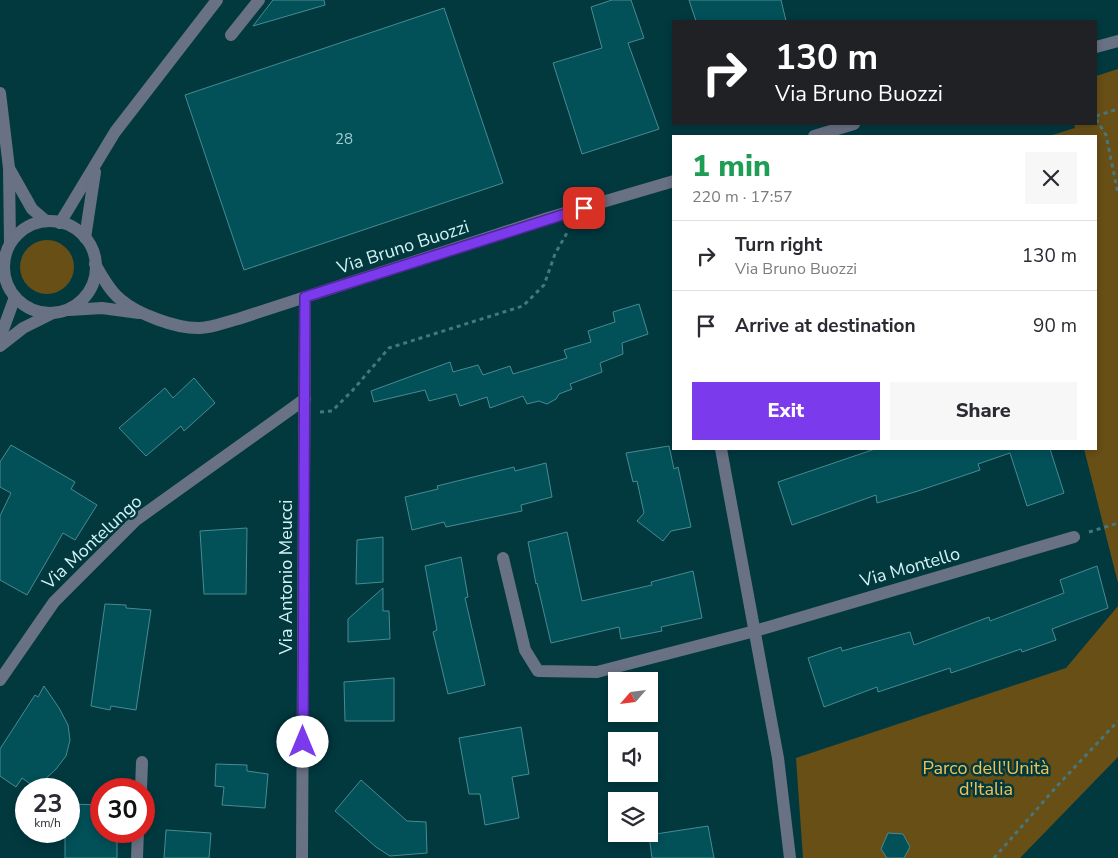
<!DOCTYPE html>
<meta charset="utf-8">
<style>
body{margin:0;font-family:"Nunito Sans",sans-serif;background:#f7f7f7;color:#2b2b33;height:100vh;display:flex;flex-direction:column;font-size:19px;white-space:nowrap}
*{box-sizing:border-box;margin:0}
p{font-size:16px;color:#7c7c81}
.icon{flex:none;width:28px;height:28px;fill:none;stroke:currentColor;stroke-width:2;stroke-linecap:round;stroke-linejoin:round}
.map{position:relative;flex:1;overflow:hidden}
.sheet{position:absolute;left:672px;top:135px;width:425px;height:315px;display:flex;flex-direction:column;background:#fff;border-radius:0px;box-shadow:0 2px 8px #0003}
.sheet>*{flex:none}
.hud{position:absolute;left:672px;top:20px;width:425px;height:105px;border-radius:0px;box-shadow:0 2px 8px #0003;background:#202124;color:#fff;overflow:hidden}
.needle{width:32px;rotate:242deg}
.tools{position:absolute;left:608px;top:672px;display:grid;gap:10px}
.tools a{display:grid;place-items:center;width:50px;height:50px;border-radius:0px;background:#fff;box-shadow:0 2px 8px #0003;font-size:25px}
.speed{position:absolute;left:15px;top:778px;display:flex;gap:10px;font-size:25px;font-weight:700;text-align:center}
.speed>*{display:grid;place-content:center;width:65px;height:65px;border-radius:50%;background:#fff;box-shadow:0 2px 8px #0003;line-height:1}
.speed small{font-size:12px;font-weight:400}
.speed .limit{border:8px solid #d22;background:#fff;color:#111}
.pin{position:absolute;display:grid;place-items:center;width:42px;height:42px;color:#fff;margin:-21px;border-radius:10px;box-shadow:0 2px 8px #0006}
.me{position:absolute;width:55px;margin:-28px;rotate:0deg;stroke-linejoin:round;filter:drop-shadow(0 0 4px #0008)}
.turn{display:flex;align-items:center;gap:18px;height:105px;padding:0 20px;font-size:22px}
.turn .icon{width:65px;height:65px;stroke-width:2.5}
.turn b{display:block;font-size:35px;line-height:42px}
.round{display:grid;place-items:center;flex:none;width:52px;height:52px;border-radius:0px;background:#f7f7f7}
.head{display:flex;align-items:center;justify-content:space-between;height:85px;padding:0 20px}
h1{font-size:30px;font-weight:800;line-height:38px;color:#1e9e55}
.action{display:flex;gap:10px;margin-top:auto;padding:10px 20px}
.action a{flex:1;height:58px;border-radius:0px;background:#7c3aed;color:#fff;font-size:20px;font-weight:800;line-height:58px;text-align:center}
.action a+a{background:#f7f7f7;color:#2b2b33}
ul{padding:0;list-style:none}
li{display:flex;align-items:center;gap:15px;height:70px;padding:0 20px;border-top:1px solid #e1e1e2}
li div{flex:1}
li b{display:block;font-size:19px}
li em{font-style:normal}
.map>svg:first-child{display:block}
.green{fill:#674f16}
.building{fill:#025058;stroke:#4a8a92}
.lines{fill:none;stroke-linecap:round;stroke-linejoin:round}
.path{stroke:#47777c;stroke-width:3;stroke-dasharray:4 4;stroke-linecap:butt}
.minor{stroke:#697184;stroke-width:12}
.route-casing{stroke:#51269a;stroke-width:12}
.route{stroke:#7c3aed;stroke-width:9}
.labels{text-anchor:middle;stroke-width:5;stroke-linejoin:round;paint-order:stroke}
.number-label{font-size:15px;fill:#9fcace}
.street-label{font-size:18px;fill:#d3f3f6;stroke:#01393f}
.park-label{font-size:18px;fill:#f1c253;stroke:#01393f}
</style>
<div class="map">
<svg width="1118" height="858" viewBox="0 0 1118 858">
<rect width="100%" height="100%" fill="#01393f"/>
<!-- green -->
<g class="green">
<polygon points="1118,69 1118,583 1084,449 1096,449 1096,136 1049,136 1075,128 1074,124 1096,124 1096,76"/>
<circle cx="47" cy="267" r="27"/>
<polygon points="1118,606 1118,757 1020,858 803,858 796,758 1066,668"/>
</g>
<!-- building -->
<g class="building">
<polygon points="273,0 324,0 325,5 253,26"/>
<polygon points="612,0 631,0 644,38 628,43 659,129 582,154 553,63 602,48 591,7"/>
<polygon points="689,0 781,0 786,21 696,21"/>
<polygon points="444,8 503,183 244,270 185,95"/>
<polygon points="639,304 648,334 622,343 623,354 600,363 602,372 570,384 572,389 559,394 556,399 547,404 539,401 527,404 523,396 490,408 487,397 460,406 456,394 429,401 425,390 374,402 371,391 450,362 453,372 478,365 483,375 510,366 513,374 567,358 564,350 591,342 588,331 615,322 613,312"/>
<polygon points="194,378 215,403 184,431 181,426 146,456 119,428 165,388 173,398"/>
<polygon points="11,445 75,482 71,489 97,505 75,540 63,533 27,595 0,580 0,516 11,493 0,487 0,462"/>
<polygon points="669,446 674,469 678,467 691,527 671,531 663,541 637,521 644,513 637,481 633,482 626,453"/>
<polygon points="875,449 1050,449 1064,493 1027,506 1010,453 978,464 980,470 918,491 877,503 876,495 792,525 778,482"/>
<polygon points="546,463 552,497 521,505 522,511 446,527 444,522 412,530 405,497 438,489 437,486 514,467 515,471"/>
<polygon points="247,528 246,594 204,594 200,531"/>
<polygon points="567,532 582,601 652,585 651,582 693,571 702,618 661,627 662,631 621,639 619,627 551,643 537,583 536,584 528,542"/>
<polygon points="383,537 383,582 356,584 357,540"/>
<polygon points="461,557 468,597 465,598 485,685 448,694 433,632 437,630 425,566"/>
<polygon points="1097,566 1108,608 1052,629 1056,640 1022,652 1021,649 951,673 950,668 878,692 877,687 824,707 808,658 841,647 842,651 910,632 914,645 989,617 990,621 1064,593 1060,580"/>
<polygon points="383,588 383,611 389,611 390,639 348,642 348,619"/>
<polygon points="105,604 126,605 126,608 151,610 136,710 111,706 110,710 91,706"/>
<polygon points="394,678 394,721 345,721 344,682"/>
<polygon points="44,686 59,708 68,725 70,740 66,756 56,769 41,783 35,787 22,778 16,787 0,776 0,749 35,695 38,697"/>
<polygon points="521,727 529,774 512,777 519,818 485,825 480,794 469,794 459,738"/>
<polygon points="216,764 247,765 247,771 268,774 265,808 222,805 224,787 215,786"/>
<polygon points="361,780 407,821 426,822 427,853 390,856 376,847 335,811"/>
<polygon points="69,804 101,805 101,831 117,831 117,858 65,858 65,831 69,831"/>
<polygon points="708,826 714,858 652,858 649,835"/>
<polygon points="166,830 211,833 209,858 164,858"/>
<polygon points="888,833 903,834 910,847 904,858 887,858 881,849"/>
</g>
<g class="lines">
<!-- path -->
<g class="path">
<polyline points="1096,116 1118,109"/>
<polyline points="1096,119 1106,135 1118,194"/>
<polyline points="320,412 332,411 352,391 389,348 523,306 544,285 555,254 568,231"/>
<polyline points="1089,532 1118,523"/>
<polyline points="994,858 1058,785 1118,721"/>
</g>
<!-- minor -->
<g class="minor">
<polyline points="231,35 259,0"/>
<polyline points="1096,47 1118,41"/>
<polyline points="0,93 9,168 10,243"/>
<polyline points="814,136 854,124"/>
<polyline points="10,170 32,209 46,221"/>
<circle cx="50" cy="267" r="46"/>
<polyline points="60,223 115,132 217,0"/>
<polyline points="85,238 95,172"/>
<path d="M95 264C102 276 109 290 120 299 137 314 177 329 200 328 212 328 226 322 238 319L548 218 674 181"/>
<polyline points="69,310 102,308 139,313"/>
<polyline points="0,338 15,297"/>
<polyline points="0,346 23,328 53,313"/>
<polyline points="721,449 778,758 790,858"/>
<polyline points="503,558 525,650 538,671 597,672 755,631 1074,537"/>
<polyline points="0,680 54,602 136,520 305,399"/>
<polyline points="141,789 142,762"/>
<polyline points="137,858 138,831"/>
<polyline points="302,858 305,297"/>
</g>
</g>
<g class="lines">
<defs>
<polyline id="route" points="303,742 305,297 584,208"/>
</defs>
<!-- route casing -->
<use href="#route" class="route-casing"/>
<!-- route -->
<use href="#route" class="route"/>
</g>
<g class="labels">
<!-- number labels -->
<g class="number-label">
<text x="344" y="144">28</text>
</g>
<!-- street labels -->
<g class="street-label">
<text transform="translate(403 247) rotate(-18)" y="6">Via Bruno Buozzi</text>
<text transform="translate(92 542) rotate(-43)" y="6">Via Montelungo</text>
<text transform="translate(910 567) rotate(-16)" y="6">Via Montello</text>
<text transform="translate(286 577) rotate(-90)" y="6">Via Antonio Meucci</text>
</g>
<!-- park labels -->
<g class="park-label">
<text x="986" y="774">Parco dell'Unità<tspan x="986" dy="21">d'Italia</tspan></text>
</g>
</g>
</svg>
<div class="tools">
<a><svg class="needle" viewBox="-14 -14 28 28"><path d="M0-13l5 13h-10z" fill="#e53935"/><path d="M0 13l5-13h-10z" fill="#7c7c81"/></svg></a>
<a><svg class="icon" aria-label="sound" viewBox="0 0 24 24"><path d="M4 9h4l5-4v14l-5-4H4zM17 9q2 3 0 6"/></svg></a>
<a><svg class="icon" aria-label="layers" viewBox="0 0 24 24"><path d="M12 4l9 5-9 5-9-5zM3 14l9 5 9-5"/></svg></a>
</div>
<div class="speed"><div>23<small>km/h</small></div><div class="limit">30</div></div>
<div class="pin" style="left:584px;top:208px;background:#d93025"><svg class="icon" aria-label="arrive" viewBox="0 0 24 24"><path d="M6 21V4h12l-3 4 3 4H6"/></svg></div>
<svg class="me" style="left:303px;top:742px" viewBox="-20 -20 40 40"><circle r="19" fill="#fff"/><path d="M0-13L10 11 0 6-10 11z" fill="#7c3aed"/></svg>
<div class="hud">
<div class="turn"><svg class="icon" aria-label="right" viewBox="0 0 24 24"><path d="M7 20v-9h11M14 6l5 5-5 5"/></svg><div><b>130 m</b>Via Bruno Buozzi</div></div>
</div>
<section class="sheet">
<div class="head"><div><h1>1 min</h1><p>220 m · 17:57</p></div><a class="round"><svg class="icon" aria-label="close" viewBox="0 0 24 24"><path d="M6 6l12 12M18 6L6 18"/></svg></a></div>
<ul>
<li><svg class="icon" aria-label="right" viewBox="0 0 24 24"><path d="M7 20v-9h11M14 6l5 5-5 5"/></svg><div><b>Turn right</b><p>Via Bruno Buozzi</p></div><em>130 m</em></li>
<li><svg class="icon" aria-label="arrive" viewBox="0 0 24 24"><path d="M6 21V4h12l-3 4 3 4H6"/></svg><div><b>Arrive at destination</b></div><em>90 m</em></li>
</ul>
<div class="action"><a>Exit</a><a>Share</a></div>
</section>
</div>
